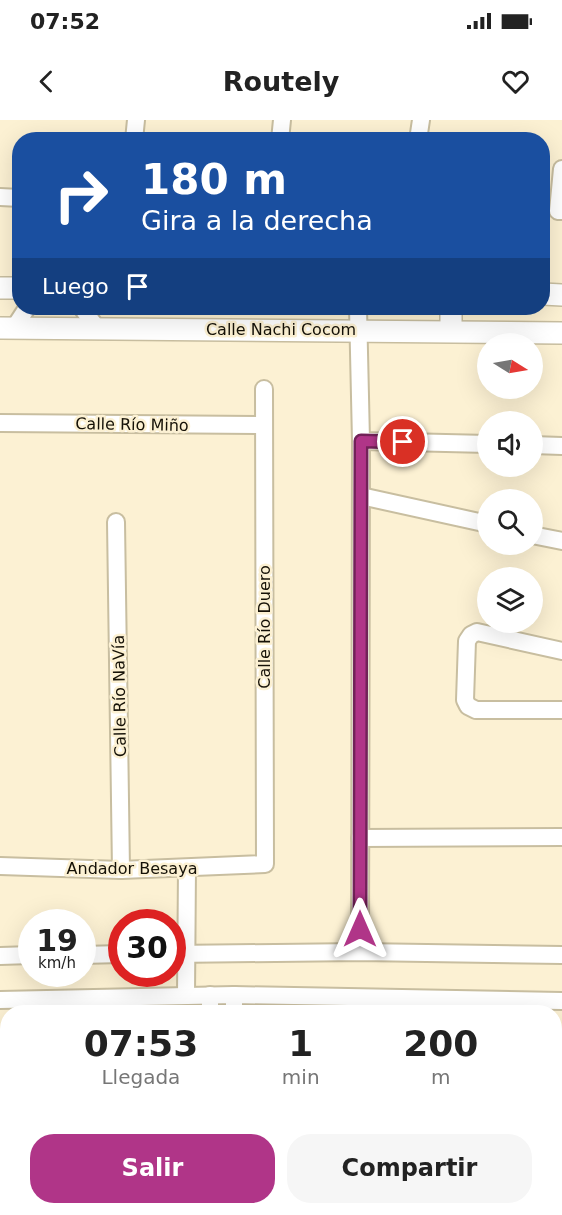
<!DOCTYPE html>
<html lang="es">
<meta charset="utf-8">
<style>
body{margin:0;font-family:"DejaVu Sans",sans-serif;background:#f6f6f6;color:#222;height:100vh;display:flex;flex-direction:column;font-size:22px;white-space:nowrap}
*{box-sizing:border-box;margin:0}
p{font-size:20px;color:#767676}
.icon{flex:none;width:33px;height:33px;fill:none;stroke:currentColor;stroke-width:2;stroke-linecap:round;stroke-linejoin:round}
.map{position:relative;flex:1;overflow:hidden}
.side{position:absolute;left:0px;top:885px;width:562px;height:210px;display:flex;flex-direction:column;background:#fff;border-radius:24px 24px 0 0;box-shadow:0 6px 24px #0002}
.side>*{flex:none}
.guide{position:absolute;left:12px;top:12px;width:538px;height:183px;border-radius:24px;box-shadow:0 6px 24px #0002;background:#1a4fa0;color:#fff;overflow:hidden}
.needle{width:39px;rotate:101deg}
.controls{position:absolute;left:477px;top:213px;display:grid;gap:12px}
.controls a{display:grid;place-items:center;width:66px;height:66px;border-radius:50%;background:#fff;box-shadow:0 6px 24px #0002;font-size:30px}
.speed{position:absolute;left:18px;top:789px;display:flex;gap:12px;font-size:30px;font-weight:700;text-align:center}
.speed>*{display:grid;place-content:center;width:78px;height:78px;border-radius:50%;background:#fff;box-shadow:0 6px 24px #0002;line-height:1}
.speed small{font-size:15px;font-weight:400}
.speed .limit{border:9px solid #d22;background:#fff;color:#111}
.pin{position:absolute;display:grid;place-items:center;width:51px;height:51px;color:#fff;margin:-26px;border:3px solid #fff;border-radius:50%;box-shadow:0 2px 6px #0007}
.me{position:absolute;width:66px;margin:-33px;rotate:0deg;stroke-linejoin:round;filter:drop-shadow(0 0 4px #0008)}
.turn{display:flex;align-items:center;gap:21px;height:126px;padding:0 30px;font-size:27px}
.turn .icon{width:78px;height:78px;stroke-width:2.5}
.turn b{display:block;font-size:42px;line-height:51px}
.then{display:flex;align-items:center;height:57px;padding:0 30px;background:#0003;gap:12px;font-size:22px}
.eta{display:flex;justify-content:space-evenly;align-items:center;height:102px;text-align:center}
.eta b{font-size:36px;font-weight:700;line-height:42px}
.action{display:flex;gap:12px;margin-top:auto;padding:12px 30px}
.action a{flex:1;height:69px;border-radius:24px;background:#b03588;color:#fff;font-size:24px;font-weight:700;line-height:69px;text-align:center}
.action a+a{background:#f6f6f6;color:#222}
.status{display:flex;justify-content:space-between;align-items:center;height:42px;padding:0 30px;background:#fff;direction:ltr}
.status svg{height:16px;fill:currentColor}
header{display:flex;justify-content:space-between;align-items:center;height:78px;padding:0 30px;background:#fff;font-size:27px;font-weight:700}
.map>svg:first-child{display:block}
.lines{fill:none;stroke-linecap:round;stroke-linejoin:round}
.minor-casing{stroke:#c8bea0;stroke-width:20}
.tertiary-casing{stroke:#c8bea0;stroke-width:24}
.minor{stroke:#fff;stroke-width:16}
.tertiary{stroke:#fff;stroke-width:21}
.route-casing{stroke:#722258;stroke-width:15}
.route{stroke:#b03588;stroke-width:10}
.labels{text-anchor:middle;stroke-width:5;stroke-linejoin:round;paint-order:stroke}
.street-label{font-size:16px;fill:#151107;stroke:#fcf1d3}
</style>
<div class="status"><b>07:52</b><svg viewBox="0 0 49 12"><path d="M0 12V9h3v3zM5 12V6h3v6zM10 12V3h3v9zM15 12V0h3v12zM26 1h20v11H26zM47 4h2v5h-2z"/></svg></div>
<header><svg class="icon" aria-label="back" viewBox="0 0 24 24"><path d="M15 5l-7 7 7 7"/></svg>Routely<svg class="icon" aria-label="heart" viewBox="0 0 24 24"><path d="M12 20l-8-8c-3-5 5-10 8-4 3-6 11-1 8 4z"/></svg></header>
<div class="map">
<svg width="562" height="1095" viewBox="0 0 562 1095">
<rect width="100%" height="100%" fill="#fcf1d3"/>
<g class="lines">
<defs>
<g id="minor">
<polyline points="134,20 136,0"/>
<polyline points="280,20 282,0"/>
<polyline points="418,20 421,0"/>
<polyline points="562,49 558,91 562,91"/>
<polyline points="0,77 20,78"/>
<polyline points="82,188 97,208"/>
<polyline points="358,188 361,321 360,832"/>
<polyline points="14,208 27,188"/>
<polyline points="0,303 264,305"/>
<polyline points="361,321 488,324"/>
<polyline points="532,325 562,326"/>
<polyline points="361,376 488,404"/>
<polyline points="116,402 121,750"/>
<polyline points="532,415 562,421"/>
<polyline points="562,531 477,512 471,515 467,521 465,580 468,586 476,590 562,590"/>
<polyline points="360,718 562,717"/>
<polyline points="0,746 121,750 265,744 264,269"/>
<polyline points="172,834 360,832 562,835"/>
<polyline points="82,835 122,834"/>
<polyline points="0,836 32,835"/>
<polyline points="186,875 187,748"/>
<polyline points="0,880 234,875 562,881"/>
<polyline points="210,892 210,875"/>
<polyline points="234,892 234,875"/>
<polyline points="21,1088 21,1095"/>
<polyline points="87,1088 87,1095"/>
<polyline points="209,1095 209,1088"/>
<polyline points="232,1095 232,1088"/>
<polyline points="348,1095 348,1088"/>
<polyline points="460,1095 461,1088"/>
</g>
<g id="tertiary">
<polyline points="0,168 20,168"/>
<polyline points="543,174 562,175"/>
<polyline points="451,188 451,211"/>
<polyline points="0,208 562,213"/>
</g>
</defs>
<!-- minor casing -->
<use href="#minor" class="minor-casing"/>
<!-- tertiary casing -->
<use href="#tertiary" class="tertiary-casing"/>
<!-- minor -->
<use href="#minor" class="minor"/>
<!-- tertiary -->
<use href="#tertiary" class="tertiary"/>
</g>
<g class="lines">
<defs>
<polyline id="route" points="360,809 361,321 403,322"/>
</defs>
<!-- route casing -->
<use href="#route" class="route-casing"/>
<!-- route -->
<use href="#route" class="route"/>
</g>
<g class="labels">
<!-- street labels -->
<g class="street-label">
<text x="281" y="215">Calle Nachi Cocom</text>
<text transform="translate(132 304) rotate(1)" y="6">Calle Río Miño</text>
<text transform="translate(264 507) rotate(-90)" y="6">Calle Río Duero</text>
<text transform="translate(119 576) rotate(-91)" y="6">Calle Río NaVía</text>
<text x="132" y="754">Andador Besaya</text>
</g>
</g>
</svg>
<div class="controls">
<a><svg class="needle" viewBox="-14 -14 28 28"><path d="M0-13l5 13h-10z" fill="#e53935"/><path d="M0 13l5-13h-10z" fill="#767676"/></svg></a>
<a><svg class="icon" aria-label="sound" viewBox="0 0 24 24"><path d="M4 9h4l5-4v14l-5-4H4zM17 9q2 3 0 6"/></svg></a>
<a><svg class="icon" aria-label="search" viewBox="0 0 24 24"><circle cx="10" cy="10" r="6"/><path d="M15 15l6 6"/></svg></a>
<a><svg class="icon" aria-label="layers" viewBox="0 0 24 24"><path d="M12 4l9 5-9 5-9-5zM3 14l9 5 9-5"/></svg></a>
</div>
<div class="speed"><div>19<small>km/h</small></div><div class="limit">30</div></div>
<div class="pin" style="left:403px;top:322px;background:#d93025"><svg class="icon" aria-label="arrive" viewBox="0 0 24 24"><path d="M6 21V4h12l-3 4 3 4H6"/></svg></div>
<svg class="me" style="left:360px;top:809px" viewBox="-20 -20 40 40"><path d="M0-17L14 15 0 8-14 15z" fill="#b03588" stroke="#fff" stroke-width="4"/></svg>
<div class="guide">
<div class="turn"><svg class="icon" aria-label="right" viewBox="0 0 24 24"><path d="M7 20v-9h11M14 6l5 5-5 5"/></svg><div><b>180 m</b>Gira a la derecha</div></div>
<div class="then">Luego<svg class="icon" aria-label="arrive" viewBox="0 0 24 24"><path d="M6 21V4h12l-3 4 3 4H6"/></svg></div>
</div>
<section class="side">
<div class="eta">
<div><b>07:53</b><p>Llegada</p></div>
<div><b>1</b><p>min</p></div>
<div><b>200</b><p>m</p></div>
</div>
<div class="action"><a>Salir</a><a>Compartir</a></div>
</section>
</div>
